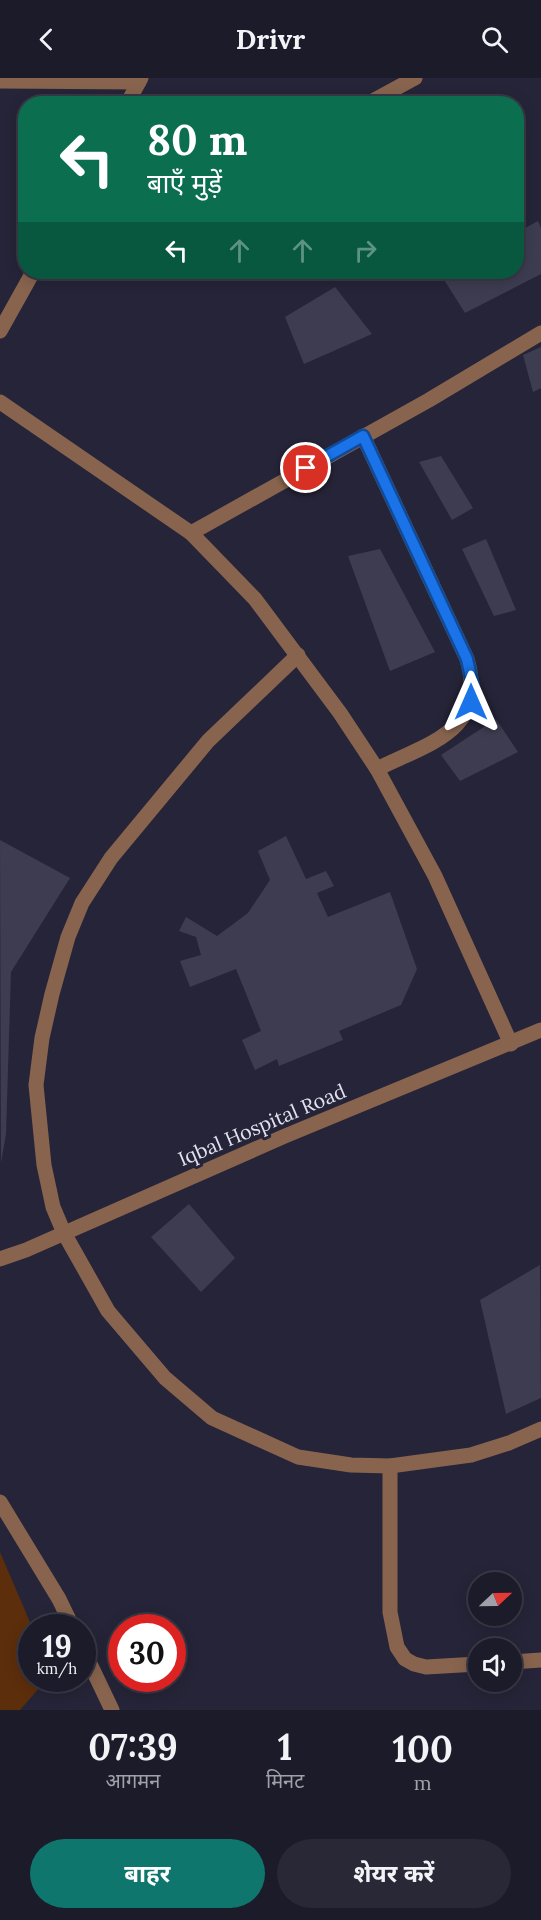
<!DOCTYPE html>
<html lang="hi">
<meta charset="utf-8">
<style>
body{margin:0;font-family:Lora,"Noto Sans Devanagari",serif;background:#292836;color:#f1f3f6;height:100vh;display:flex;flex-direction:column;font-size:22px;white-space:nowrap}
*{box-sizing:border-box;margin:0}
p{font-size:20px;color:#a0a1a8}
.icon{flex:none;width:33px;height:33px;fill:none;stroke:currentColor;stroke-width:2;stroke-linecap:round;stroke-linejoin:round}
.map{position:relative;height:1632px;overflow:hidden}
.drawer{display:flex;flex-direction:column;background:#1c1b2a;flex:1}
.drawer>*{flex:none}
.guide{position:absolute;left:18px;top:18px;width:506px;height:183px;border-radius:24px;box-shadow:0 3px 15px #0003,0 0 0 2px #3a3947;background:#0b6e4f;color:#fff;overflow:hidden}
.needle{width:39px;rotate:68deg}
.controls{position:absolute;left:468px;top:1494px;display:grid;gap:12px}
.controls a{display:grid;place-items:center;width:54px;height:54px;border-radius:50%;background:#1c1b2a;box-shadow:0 3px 15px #0003,0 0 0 2px #3a3947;font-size:30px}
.speed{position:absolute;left:18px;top:1536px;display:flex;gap:12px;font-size:30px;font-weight:700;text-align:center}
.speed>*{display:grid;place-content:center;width:78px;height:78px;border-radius:50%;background:#1c1b2a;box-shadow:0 3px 15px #0003,0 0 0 2px #3a3947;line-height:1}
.speed small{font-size:15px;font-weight:400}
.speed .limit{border:9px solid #d22;background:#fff;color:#111}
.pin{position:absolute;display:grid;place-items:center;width:51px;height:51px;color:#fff;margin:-26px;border:3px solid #fff;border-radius:50%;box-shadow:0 2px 6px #0007}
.me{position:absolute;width:66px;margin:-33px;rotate:0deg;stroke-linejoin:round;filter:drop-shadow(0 0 4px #0008)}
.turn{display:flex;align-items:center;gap:21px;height:126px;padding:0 30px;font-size:27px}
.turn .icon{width:78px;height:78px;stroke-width:2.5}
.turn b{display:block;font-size:42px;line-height:51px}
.lanes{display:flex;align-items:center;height:57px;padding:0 30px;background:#0003;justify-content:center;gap:30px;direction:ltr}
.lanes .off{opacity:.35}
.eta{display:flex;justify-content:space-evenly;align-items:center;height:102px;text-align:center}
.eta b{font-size:36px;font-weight:700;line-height:42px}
.button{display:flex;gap:12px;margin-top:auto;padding:12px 30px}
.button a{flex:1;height:69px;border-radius:36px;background:#0f766e;color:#fff;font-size:24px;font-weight:700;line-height:69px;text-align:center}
.button a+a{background:#292836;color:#f1f3f6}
header{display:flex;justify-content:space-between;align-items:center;height:78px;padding:0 30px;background:#1c1b2a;font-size:27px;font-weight:700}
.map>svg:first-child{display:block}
.green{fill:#5d2e0c}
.building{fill:#3e3c51}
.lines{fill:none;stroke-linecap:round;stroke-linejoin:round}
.minor{stroke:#88644e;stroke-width:15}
.route-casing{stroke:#114b97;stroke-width:15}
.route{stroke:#1a73e8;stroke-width:10}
.labels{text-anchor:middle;stroke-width:6;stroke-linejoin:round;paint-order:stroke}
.street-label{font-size:20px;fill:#e2e1ef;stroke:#262438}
</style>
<header><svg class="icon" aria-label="back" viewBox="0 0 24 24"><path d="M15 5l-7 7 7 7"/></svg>Drivr<svg class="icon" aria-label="search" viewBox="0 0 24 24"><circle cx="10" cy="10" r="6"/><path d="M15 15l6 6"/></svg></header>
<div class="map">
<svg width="541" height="1632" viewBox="0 0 541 1632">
<rect width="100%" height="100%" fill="#262438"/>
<!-- green -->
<polygon class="green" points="0,1474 32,1549 32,1600 47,1601 20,1632 0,1632"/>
<!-- building -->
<g class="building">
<polygon points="538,143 541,150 541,196 465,235 441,197 447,194 516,194 516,155"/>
<polygon points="335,209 372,256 304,286 285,239"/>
<polygon points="541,269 541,310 533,314 523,277"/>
<polygon points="441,378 473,430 452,442 419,384"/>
<polygon points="486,461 516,532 494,538 462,471"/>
<polygon points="380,471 435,574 390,593 348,478"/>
<polygon points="496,641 518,674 460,703 441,677"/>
<polygon points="286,758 306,801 326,793 334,808 317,815 328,839 390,814 417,891 401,927 339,953 343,962 279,988 277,981 255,992 242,962 261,953 236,891 190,909 180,883 201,877 196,859 179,853 186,839 217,858 248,835 270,802 258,773"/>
<polygon points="0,762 70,800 11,894 6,1056 1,1085"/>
<polygon points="189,1126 235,1180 201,1214 151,1159"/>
<polygon points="540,1187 541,1320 506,1336 480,1222"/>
</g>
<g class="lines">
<!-- minor -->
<g class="minor">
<polyline points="0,3 139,4"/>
<polyline points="127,26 141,0"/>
<polyline points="367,26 415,0"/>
<polyline points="0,253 33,194"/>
<polyline points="0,324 191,455 255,521 340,635 377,691 435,798 511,966"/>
<path d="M363 358 467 581C488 653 429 665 377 691"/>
<polyline points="191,455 429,322 541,255"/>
<polyline points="298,577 208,663 111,780 82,825 68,859 52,916 42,960 36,1007 44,1087 53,1129 64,1155 108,1233 165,1300 212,1340 298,1379 351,1387 390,1388 471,1377 509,1365 541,1351"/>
<polyline points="0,1181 26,1172 285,1058 541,952"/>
<polyline points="390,1388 390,1534 397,1569 405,1581 414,1586 426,1589 478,1586"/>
<polyline points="0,1424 59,1521 73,1550"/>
<polyline points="82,1569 112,1632"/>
<polyline points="512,1584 541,1582"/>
</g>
</g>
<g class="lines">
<defs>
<polyline id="route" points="306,390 363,358 467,581 473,609 471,624"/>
</defs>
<!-- route casing -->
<use href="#route" class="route-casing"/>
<!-- route -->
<use href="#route" class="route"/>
</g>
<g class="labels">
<!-- street labels -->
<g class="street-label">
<text transform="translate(262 1047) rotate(-23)" y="7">Iqbal Hospital Road</text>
</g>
</g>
</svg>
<div class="controls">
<a><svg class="needle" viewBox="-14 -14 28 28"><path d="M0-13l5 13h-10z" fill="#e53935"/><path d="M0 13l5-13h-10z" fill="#a0a1a8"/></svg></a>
<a><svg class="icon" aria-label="sound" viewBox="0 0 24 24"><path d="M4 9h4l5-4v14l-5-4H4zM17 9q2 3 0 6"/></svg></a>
</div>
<div class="speed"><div>19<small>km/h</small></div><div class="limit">30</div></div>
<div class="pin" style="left:306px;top:390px;background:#d93025"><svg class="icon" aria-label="arrive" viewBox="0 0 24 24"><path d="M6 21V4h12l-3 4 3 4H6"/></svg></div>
<svg class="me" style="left:471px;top:624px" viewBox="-20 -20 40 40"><path d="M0-17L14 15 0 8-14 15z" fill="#1a73e8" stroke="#fff" stroke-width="4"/></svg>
<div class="guide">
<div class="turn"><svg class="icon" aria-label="left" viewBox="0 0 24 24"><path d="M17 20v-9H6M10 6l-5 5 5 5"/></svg><div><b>80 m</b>बाएँ मुड़ें</div></div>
<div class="lanes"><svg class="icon" aria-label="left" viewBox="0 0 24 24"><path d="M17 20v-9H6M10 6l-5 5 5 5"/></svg><svg class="icon off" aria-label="ahead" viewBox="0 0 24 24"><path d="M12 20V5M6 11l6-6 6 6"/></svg><svg class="icon off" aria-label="ahead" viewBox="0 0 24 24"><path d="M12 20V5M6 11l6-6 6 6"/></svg><svg class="icon off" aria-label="right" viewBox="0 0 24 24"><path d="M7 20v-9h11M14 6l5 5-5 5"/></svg></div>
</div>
</div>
<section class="drawer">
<div class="eta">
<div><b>07:39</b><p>आगमन</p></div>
<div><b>1</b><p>मिनट</p></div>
<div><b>100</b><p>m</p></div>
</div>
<div class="button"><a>बाहर</a><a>शेयर करें</a></div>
</section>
